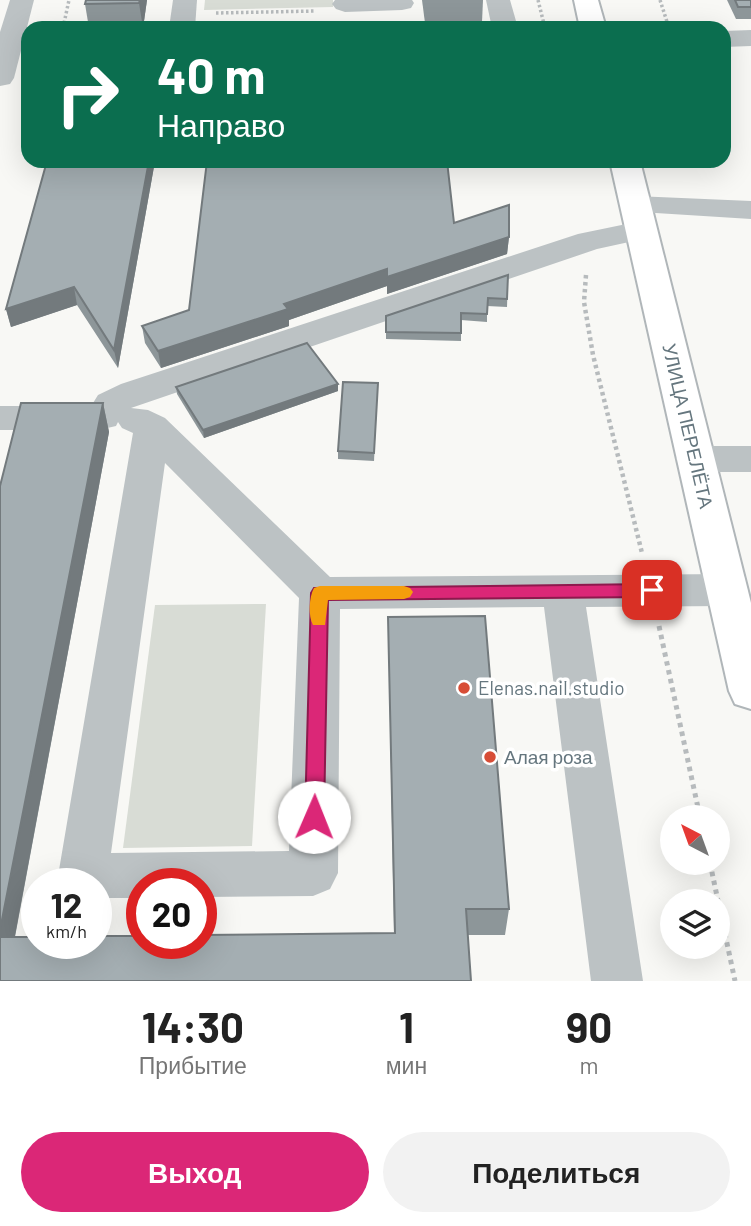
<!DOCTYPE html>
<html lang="ru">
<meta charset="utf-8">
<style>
body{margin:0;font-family:Barlow,sans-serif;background:#f2f2f2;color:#222;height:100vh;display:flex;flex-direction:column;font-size:26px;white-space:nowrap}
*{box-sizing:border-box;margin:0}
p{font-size:23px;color:#767676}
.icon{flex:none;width:38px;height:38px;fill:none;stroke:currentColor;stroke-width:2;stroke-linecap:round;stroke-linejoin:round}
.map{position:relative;height:981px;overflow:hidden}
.panel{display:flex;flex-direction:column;background:#fff;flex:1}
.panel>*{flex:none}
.banner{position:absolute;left:21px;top:21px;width:710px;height:147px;border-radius:21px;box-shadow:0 7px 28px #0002;background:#0b6e4f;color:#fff;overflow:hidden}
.needle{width:46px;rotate:319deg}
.tools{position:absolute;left:660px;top:805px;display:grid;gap:14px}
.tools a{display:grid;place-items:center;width:70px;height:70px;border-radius:50%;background:#fff;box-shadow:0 7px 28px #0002;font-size:35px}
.speed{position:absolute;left:21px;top:868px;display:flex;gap:14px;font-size:35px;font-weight:700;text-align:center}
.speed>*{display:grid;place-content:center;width:91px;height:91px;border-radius:50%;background:#fff;box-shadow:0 7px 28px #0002;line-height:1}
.speed small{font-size:18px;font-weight:400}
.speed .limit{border:10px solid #d22;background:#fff;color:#111}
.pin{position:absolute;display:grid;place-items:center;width:60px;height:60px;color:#fff;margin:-30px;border-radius:14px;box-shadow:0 4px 10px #0006}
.me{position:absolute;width:77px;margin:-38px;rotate:1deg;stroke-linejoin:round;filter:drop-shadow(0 0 5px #0008)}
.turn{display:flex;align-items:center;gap:24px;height:147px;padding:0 21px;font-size:32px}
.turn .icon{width:91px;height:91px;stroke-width:2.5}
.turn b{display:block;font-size:49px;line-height:60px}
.eta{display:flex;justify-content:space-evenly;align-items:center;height:119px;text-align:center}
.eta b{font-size:42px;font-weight:700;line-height:49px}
.cta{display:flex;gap:14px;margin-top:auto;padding:14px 21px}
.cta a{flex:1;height:80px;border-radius:42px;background:#db2777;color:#fff;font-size:28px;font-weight:700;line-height:80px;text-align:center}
.cta a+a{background:#f2f2f2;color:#222}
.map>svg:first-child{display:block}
.green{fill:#d8dcd5}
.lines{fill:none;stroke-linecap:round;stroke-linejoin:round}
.major-casing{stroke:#b0b6b9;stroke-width:4}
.path-far2{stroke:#b7bbbd;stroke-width:3.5;stroke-dasharray:2.5 2.5;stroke-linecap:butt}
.path-far1{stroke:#b7bbbd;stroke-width:4.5;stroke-dasharray:3.5 3.5;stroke-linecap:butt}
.path{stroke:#b7bbbd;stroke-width:5;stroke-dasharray:4.5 4.5;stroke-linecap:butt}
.minor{fill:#bcc2c4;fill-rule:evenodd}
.major{fill:#fff;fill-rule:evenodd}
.wall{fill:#8d9699}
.shaded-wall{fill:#737a7d}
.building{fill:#a4aeb2;stroke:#737a7d;stroke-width:2}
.route{fill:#db2777;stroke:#8e194d;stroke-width:2}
.slow{fill:#f59e0b}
.poi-dot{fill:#d74d36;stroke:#fff;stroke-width:2.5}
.labels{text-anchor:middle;stroke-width:7;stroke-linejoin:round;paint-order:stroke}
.street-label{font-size:19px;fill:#65767e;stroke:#fff}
.poi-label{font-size:19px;fill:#65767e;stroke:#fff;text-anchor:start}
</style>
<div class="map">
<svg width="751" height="981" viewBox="0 0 751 981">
<rect width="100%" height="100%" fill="#f8f8f5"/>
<!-- green -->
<g class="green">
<polygon points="205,0 333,0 333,7 204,10"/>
<polygon points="266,604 252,846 123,848 155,605"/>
</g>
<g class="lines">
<defs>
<g id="major">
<polygon points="574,0 598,0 606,28 580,28"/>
<polygon points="610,161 640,161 751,603 751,709 735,704 729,691"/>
</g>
</defs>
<!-- major casing -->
<use href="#major" class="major-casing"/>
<!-- path-far2 -->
<g class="path-far2">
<polyline points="538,0 545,28"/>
<polyline points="660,0 669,28"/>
<polyline points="216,13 316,11"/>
<polyline points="63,28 69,0"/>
</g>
<!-- path-far1 -->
<polyline class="path-far1" points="586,275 584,302 593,355 642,553"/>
<!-- path -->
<g class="path">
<polyline points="659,626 700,817"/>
<polyline points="710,863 735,981"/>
</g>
<!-- minor -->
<g class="minor">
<polygon points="10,0 34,0 14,78 10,84 0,86 0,32"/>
<polygon points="173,0 197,0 195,28 169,28"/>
<polygon points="335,0 412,0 414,3 411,8 402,10 345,12 336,9 332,4"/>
<polygon points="486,0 510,0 518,28 492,28"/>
<polygon points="751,30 751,46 724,47 724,31"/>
<polygon points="635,196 751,201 751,219 624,211 620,205 624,199"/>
<path d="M641 221 652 223 657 230 652 237 597 249 131 408 148 410 165 418 330 577 727 574 742 579 748 590 742 601 727 606 586 607 643 981H591L544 607 340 609 338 873 330 889 313 896 201 897V884H142V898H96V884H62L58 876 133 433 122 428 118 422 116 426 103 429 90 426 86 419 81 427 68 430H0V406H68L81 409 85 416 98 395 121 384 578 234ZM165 463 299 598 289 851 111 853Z"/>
<polygon points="695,446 751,446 751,472 695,472 682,468 676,459 682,450"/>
</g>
<!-- major -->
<use href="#major" class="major"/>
</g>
<!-- wall -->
<g class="wall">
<polygon points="147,0 143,28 89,28 85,4"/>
<polygon points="422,0 483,0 482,22 425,23"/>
<polygon points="727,0 751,0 751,19 736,19"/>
<polygon points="47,161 155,161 118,368 77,305 11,327 6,309"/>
<polygon points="454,223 509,237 507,254 387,294 387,286 289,320 289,326 161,368 145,343 142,326"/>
<polygon points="508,275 507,307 487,306 487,322 461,320 461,341 386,339 386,316"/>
<polygon points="378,383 374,461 338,459 338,451"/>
<polygon points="176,387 338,391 204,438 177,394"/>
<polygon points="103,403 109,432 15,937 394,933 388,617 509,909 505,935 468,935 0,981"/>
</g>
<!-- shaded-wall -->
<g class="shaded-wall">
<polygon points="140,0 147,0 143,28 139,3"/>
<polygon points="149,161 155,161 118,368 114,350"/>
<polygon points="509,237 507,254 387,294 387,286 289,320 289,326 161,368 158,351 284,304 387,269"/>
<polygon points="74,287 77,305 11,327 6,309"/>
<polygon points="338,384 338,391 204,438 203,430"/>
<polygon points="103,403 109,432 10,962 0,940 0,930"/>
</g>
<!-- building -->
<g class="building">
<polygon points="86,0 140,0 139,3 85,4"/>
<polygon points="735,0 751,0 751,7 738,7"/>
<polygon points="47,161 149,161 114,350 74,287 6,309"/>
<polygon points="207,161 447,161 454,223 509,205 509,237 387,277 387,269 284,304 288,309 158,351 142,326 189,310"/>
<polygon points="508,275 507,299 488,298 487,314 461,313 461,333 386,332 386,316"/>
<polygon points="307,343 338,384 203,430 176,387"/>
<polygon points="343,382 378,383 374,453 338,451"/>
<polygon points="21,403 103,403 0,930 0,486"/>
<polygon points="485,616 509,909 466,909 471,981 0,981 0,937 37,937 37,943 96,943 96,936 142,936 142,943 201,943 201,935 395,933 388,617"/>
</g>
<!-- route -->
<polygon class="route" points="652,584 658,586 660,590 658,595 652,597 328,600 324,817 321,823 314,826 308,823 305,817 311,593 314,588"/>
<!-- slow -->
<path class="slow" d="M320 586H404L410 588 413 592 410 597 404 599 328 600 325 625H313C308 616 309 597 314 588Z"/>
<!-- markers -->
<g class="poi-dot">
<circle cx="464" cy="688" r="7"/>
<circle cx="490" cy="757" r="7"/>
</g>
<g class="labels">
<!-- street labels -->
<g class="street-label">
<text transform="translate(688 426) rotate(77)" y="7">УЛИЦА ПЕРЕЛЁТА</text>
</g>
<!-- poi labels -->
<g class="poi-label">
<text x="478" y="695">Elenas.nail.studio</text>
<text x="504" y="764">Алая роза</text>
</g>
</g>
</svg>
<div class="tools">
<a><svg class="needle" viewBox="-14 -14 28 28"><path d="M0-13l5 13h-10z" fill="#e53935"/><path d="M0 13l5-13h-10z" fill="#767676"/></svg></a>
<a><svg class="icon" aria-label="layers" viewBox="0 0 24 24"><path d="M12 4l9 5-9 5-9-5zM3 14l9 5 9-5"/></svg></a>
</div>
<div class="speed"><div>12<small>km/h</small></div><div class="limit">20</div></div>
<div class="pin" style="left:652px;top:590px;background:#d93025"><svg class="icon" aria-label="arrive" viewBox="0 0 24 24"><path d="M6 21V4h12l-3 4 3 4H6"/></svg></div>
<svg class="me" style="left:314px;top:817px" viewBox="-20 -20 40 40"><circle r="19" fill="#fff"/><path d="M0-13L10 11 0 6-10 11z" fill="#db2777"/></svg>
<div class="banner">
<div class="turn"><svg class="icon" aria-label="right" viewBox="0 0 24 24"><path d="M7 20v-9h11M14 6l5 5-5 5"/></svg><div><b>40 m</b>Направо</div></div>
</div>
</div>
<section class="panel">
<div class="eta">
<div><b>14:30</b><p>Прибытие</p></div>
<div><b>1</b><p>мин</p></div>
<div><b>90</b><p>m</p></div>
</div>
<div class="cta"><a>Выход</a><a>Поделиться</a></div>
</section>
